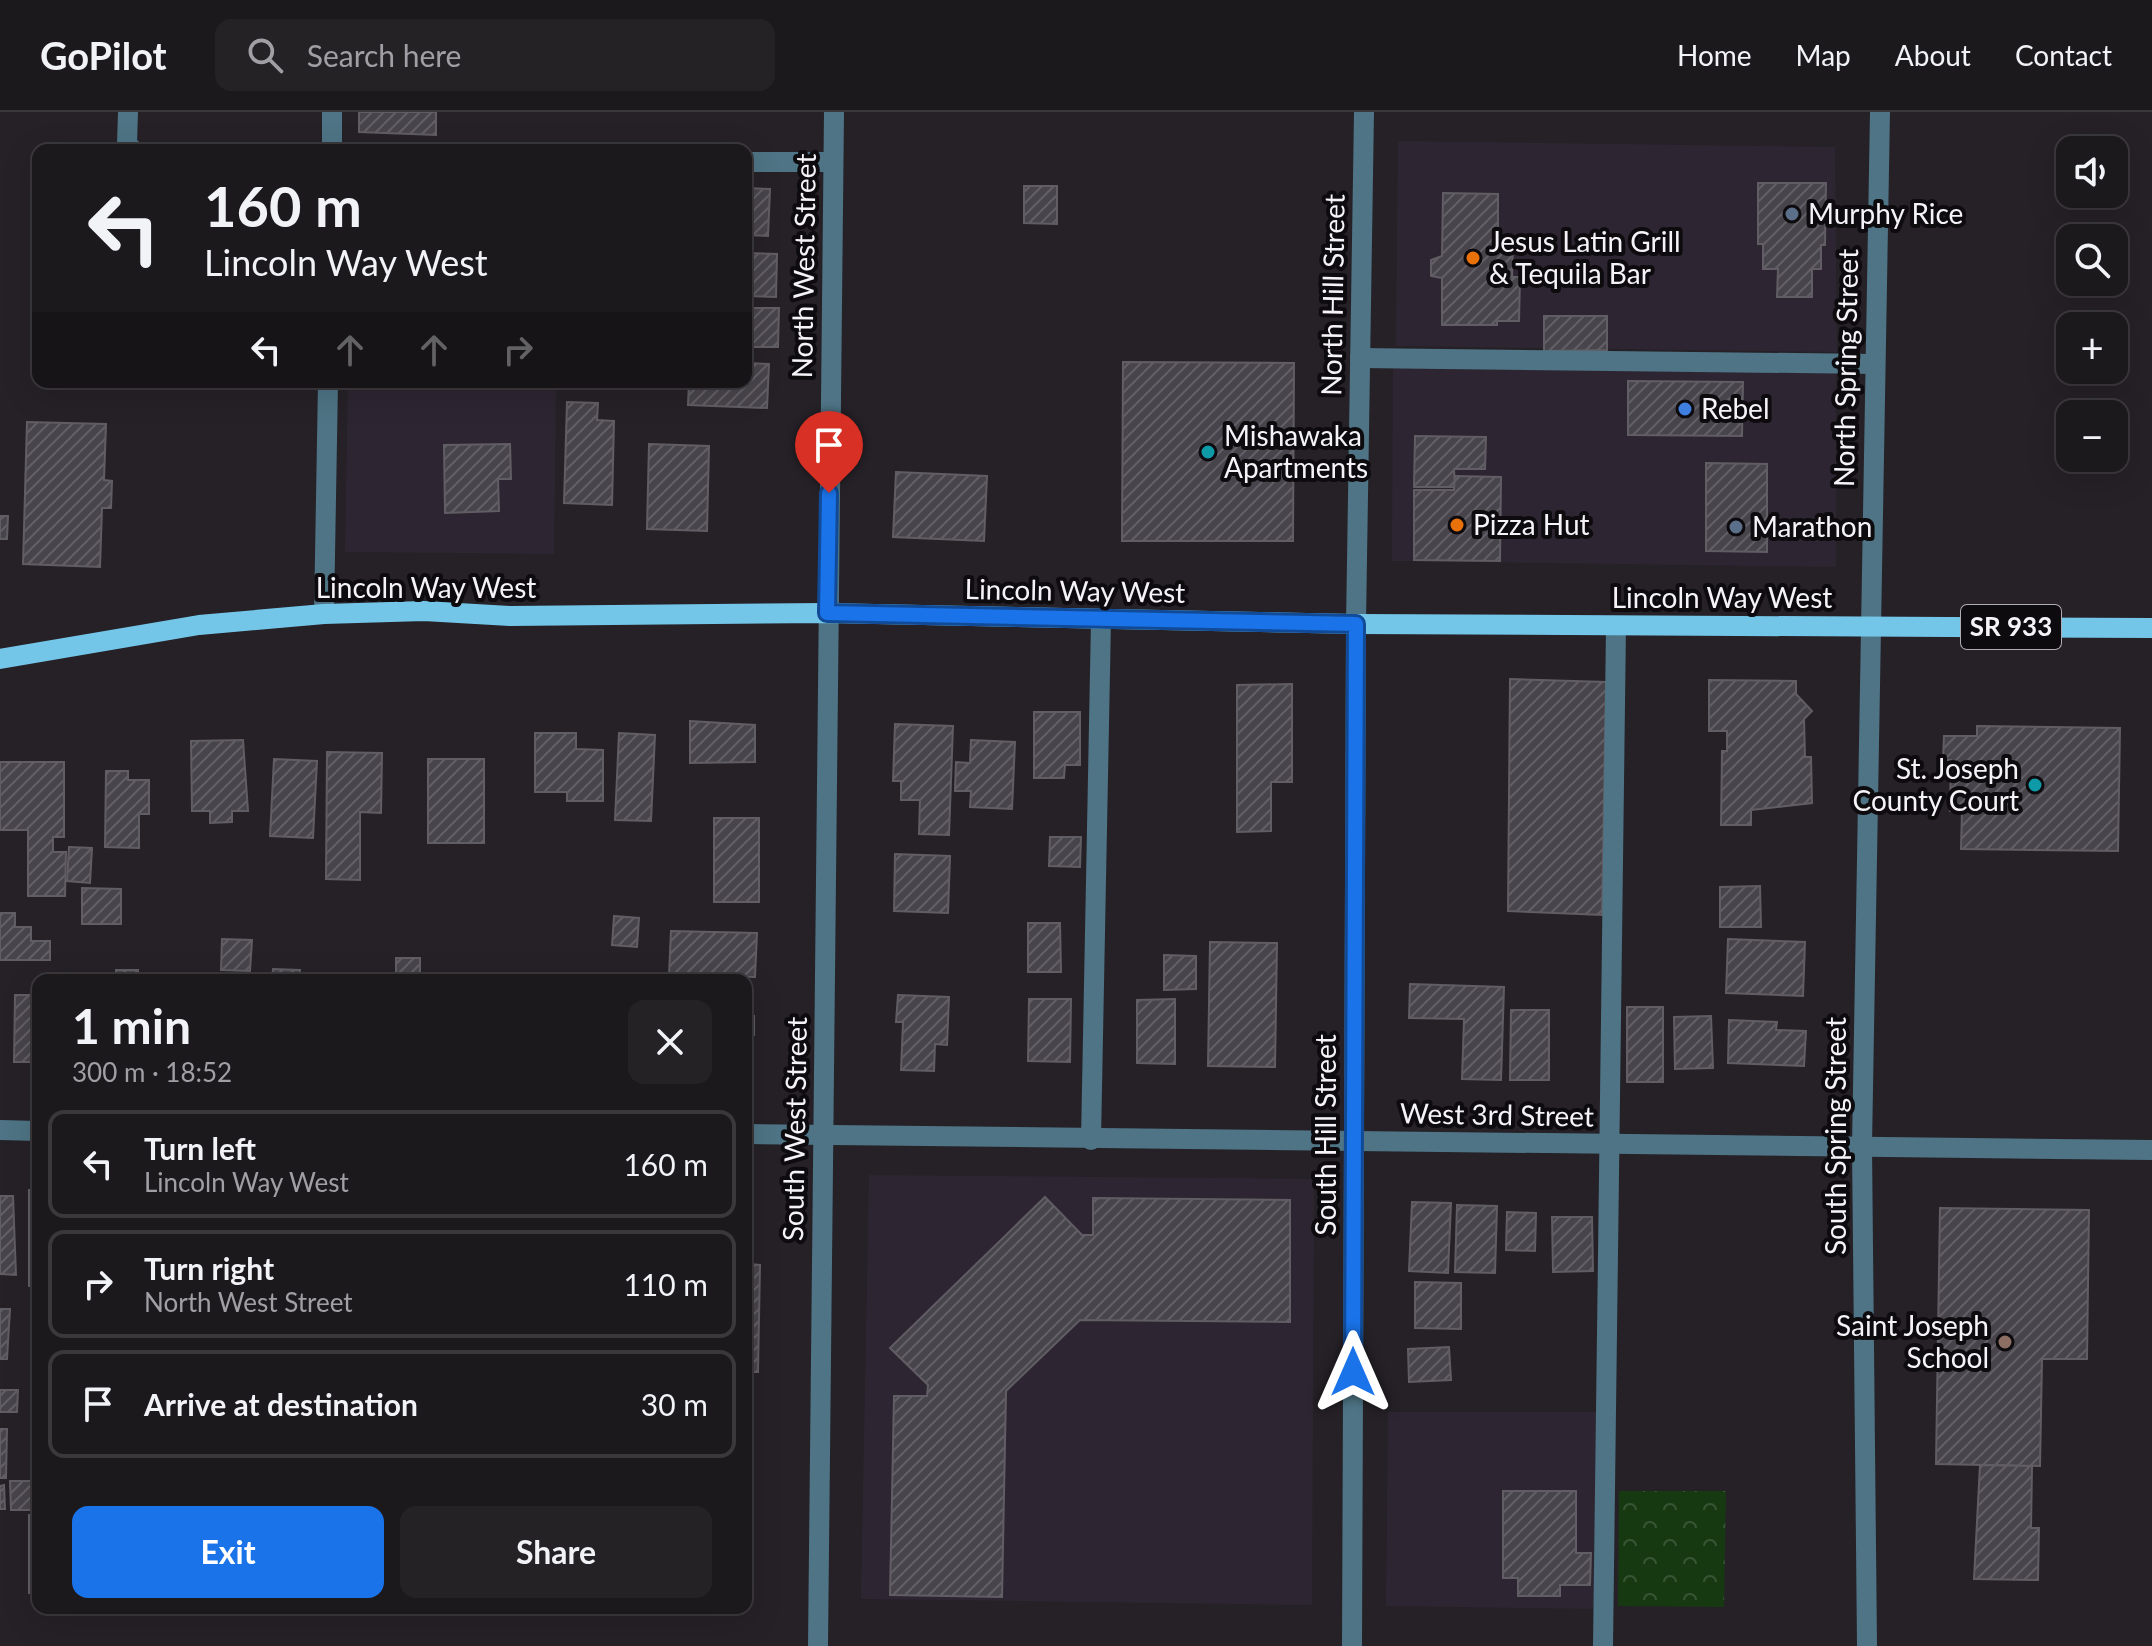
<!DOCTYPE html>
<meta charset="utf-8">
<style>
body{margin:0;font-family:Lato,sans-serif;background:#252226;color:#f1f3f6;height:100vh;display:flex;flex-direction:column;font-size:30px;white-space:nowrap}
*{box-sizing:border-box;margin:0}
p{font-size:26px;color:#a0a0a4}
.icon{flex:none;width:44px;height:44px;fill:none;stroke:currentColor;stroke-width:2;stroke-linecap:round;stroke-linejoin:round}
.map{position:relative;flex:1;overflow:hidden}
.sheet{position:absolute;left:32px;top:862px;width:720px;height:640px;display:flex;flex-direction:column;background:#1c191d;border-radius:16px;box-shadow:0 8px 32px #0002,0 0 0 2px #3a383b}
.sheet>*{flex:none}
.hud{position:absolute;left:32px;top:32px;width:720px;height:244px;border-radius:16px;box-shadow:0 8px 32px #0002,0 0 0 2px #3a383b;background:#1c191d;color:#f1f3f6;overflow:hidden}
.fabs{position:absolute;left:2056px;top:24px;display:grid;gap:16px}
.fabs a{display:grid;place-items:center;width:72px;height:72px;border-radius:16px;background:#1c191d;box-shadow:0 8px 32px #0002,0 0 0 2px #3a383b;font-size:40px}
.pin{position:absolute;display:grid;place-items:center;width:68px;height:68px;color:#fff;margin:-82px -34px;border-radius:50% 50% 50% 0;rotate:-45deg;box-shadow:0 0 8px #0007}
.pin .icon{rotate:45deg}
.me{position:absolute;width:88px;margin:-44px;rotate:0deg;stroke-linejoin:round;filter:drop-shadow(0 0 6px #0008)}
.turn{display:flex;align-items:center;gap:28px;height:168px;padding:0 40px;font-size:36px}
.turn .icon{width:104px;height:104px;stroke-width:2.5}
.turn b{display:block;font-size:56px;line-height:68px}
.lanes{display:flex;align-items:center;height:76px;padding:0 40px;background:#0003;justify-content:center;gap:40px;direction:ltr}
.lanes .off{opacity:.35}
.round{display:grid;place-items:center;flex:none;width:84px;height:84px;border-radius:16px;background:#252226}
.headline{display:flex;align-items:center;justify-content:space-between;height:136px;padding:0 40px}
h1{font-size:48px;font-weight:700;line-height:60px}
.primary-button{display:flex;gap:16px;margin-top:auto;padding:16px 40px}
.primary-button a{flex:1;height:92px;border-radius:16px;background:#1a73e8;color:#fff;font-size:32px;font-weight:700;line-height:92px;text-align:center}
.primary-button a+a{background:#252226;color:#f1f3f6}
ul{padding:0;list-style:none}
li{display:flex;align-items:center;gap:24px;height:108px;margin:0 16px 12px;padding:0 24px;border:4px solid #3a383b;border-radius:16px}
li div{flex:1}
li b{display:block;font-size:30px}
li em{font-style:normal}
header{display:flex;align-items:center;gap:48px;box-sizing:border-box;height:112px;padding:0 40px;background:#1c191d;border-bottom:2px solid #3a383b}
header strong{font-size:38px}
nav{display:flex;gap:44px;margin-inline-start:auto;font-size:28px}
.search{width:560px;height:72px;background:#252226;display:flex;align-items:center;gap:20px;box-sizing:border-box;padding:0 28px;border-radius:16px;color:#a0a0a4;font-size:30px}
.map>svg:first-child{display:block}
.built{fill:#2d2632}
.park{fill:url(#park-crowns)}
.building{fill:url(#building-hatch);stroke:#615d64;stroke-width:2}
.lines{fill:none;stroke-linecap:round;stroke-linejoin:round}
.minor{stroke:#4e7485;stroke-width:20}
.major{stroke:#74c6e9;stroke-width:20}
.route-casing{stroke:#114b97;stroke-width:20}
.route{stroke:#1a73e8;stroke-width:14}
.service-dot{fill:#5c6f8a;stroke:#0d0b0e;stroke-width:3}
.food-dot{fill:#e8710a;stroke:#0d0b0e;stroke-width:3}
.shop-dot{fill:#3f7fe0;stroke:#0d0b0e;stroke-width:3}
.culture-dot{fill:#0f9aa8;stroke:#0d0b0e;stroke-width:3}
.education-dot{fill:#8d6e63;stroke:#0d0b0e;stroke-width:3}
.labels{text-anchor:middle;stroke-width:8;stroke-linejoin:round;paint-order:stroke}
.shield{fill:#0d0b0e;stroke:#afadb1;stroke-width:2}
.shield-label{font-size:26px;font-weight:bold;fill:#f5f3f7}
.poi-label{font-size:28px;fill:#f5f3f7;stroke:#0d0b0e;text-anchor:start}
.street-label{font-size:28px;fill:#f5f3f7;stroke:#0d0b0e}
</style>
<header>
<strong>GoPilot</strong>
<div class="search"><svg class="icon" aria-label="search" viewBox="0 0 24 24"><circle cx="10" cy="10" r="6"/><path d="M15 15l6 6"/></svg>Search here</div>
<nav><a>Home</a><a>Map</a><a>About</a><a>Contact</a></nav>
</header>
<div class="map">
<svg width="2152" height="1534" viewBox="0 0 2152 1534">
<defs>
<pattern id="park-crowns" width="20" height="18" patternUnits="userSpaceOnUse" patternTransform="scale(2)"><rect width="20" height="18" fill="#163912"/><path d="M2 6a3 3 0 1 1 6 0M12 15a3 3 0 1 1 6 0" fill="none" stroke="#385635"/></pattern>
<pattern id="building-hatch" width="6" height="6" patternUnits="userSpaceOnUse" patternTransform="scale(2)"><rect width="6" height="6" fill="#48444b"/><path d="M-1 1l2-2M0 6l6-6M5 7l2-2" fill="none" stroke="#635f66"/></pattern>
</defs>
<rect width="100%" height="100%" fill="#252127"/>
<!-- built -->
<g class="built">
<polygon points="1398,29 1835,35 1837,240 1396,234"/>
<polygon points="1393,254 1836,260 1836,455 1392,449"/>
<polygon points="348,270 556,270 554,442 345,440"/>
<polygon points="869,1063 1314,1067 1312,1493 861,1487"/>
<polygon points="1388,1300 1599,1300 1595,1497 1386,1494"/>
</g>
<!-- park -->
<polygon class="park" points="1619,1379 1726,1379 1724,1495 1618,1494"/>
<!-- building -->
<g class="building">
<polygon points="359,0 436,0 436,23 359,20"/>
<polygon points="1758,71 1826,71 1825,133 1821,133 1821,157 1812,157 1812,185 1777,185 1778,157 1763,157 1763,132 1758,132"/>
<polygon points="1024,74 1057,74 1057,112 1024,111"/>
<polygon points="746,76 770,77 768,124 746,123"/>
<polygon points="1443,81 1498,82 1498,131 1513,131 1512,165 1520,165 1519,209 1497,209 1497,213 1442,213 1442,166 1431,164 1431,148 1442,144"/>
<polygon points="746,141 777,142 776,185 746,184"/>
<polygon points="746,196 779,196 778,235 753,235 752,243 746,243"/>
<polygon points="1544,204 1607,204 1607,238 1544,239"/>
<polygon points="1123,250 1294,251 1293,429 1122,429"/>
<polygon points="746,251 769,252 767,296 688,293 689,270 746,270"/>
<polygon points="1628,269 1743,270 1742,324 1628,323"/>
<polygon points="567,290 598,291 597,308 614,309 612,393 564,391"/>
<polygon points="27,310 106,312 104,368 112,369 111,396 102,396 100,455 23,452"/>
<polygon points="1415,324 1486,325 1485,357 1454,357 1455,375 1414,375"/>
<polygon points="510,332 511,367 498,367 499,399 445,401 444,333"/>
<polygon points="649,332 709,334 707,419 647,417"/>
<polygon points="1706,351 1767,352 1767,440 1706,439"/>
<polygon points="896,360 987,364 984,429 893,425"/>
<polygon points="1455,364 1501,365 1500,449 1414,448 1414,378 1454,378"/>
<polygon points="0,404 8,404 7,427 0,427"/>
<polygon points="1510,567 1606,570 1602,803 1508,799"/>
<polygon points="1709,568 1796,569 1796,582 1812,599 1804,607 1805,645 1811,645 1812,691 1751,698 1751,713 1721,713 1722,639 1727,639 1727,619 1709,619"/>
<polygon points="1292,572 1292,670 1271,670 1271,719 1237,720 1237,573"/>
<polygon points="1034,600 1080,600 1080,653 1065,653 1064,666 1034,666"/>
<polygon points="690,609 755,613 755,650 690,651"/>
<polygon points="895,612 953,614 949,723 919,722 920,688 901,688 901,669 893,669"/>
<polygon points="1977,614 2120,616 2118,739 1961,737 1962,699 1950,699 1951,648 1943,648 1944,624 1977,624"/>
<polygon points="535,621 576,621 576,637 603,638 603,689 567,689 567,680 535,680"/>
<polygon points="619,621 655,623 651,709 615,708"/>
<polygon points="243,628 248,699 232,699 232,710 210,711 210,699 192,699 191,629"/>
<polygon points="971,628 1015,630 1012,697 970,695 971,679 955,679 956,650 970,651"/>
<polygon points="327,640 382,641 381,701 360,700 360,768 326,767"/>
<polygon points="274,647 317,649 313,726 270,724"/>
<rect x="428" y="647" width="56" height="84"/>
<polygon points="0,650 64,650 64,725 53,725 53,740 66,740 65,784 28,784 28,718 0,718"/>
<polygon points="106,659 128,659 128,668 149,668 149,702 139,702 139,736 105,735"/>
<rect x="714" y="706" width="45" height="84"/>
<polygon points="1050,725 1081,725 1080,755 1049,754"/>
<polygon points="69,735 92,736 90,771 67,769"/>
<polygon points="895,742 950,744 948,801 894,799"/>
<polygon points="1760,774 1761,815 1720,815 1720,775"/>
<polygon points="82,776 121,777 121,812 82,812"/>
<polygon points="0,801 15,801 15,815 31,815 31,829 50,829 50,848 0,848"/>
<polygon points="614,804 639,806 637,835 612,833"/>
<polygon points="1028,811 1060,811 1061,860 1028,860"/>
<polygon points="671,819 757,821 755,865 669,863"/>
<polygon points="222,827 252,828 250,859 221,858"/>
<polygon points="1728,827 1805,830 1803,884 1726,881"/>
<polygon points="1210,830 1277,831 1275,955 1208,954"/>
<polygon points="1164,843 1196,844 1196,877 1164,878"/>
<rect x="396" y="846" width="24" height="22"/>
<polygon points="273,857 300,858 299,868 306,868 272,868"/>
<rect x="116" y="858" width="22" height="10"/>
<polygon points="1410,872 1504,875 1501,968 1462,967 1464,907 1409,906"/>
<polygon points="15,883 38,883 38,950 14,950"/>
<polygon points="898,883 949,885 947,933 935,932 934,959 901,958 903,910 896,910"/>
<polygon points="1029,887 1071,887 1070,950 1028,949"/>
<polygon points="1175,887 1175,952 1137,951 1137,888"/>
<rect x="1627" y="895" width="36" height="75"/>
<polygon points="1511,898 1549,898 1549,968 1510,968"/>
<rect x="746" y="904" width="8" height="19"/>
<polygon points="1711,904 1713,956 1675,957 1674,905"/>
<polygon points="1729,908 1777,910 1776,918 1806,919 1804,954 1728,951"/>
<rect x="29" y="1078" width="9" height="96"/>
<polygon points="0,1084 13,1084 16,1163 0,1162"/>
<polygon points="1045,1085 1082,1123 1093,1123 1093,1086 1290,1088 1290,1210 1080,1208 1006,1279 1002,1485 890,1483 894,1284 927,1284 928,1273 890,1236"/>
<polygon points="746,1089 750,1089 749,1152 760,1153 758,1260 746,1260"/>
<polygon points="1412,1090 1451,1091 1448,1161 1409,1159"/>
<polygon points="1457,1093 1497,1094 1495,1161 1455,1160"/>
<polygon points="1940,1096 2089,1098 2087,1247 2042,1247 2040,1354 1936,1352"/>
<polygon points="1507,1100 1536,1101 1535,1139 1506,1138"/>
<polygon points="1552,1105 1592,1105 1593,1159 1553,1160"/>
<polygon points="1415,1170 1461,1171 1461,1217 1415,1216"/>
<polygon points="0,1197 10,1197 7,1247 0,1247"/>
<polygon points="1449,1235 1451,1268 1409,1270 1408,1237"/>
<polygon points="0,1278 18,1278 17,1300 0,1300"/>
<polygon points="746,1314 749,1314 748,1360 746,1360"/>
<polygon points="0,1317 7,1317 6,1366 0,1366"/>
<polygon points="1980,1353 2032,1354 2031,1416 2039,1416 2038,1468 1974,1467"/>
<polygon points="10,1369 35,1369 35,1398 11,1398"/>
<polygon points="4,1373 5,1397 0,1397 0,1374"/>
<polygon points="1503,1379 1576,1379 1576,1441 1591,1441 1590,1473 1560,1473 1560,1484 1518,1484 1518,1466 1503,1466"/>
<rect x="29" y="1403" width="9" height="78"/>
</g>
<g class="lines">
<!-- minor -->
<g class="minor">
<polyline points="128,0 127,32 133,38"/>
<polyline points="332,0 332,38"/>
<polyline points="746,50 833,50"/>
<polyline points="1360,246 1875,252"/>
<polyline points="324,502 328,270"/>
<polyline points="0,1018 38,1019"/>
<polyline points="746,1022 2152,1038"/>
<polyline points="1091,1028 1101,508"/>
<polyline points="818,1534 834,0"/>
<polyline points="1352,1534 1356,512 1364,0"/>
<polyline points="1603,1534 1616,514"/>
<polyline points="1867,1534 1862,1034 1880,0"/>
</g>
<!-- major -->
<polyline class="major" points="0,547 199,513 324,502 424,499 510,504 827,501 1356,512 2152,516"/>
</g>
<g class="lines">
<defs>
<polyline id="route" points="829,381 827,501 1356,512 1353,1260"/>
</defs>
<!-- route casing -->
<use href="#route" class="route-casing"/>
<!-- route -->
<use href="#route" class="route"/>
</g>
<!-- markers -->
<g class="service-dot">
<circle cx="1792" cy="102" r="8"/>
<circle cx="1736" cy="415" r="8"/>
</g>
<g class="food-dot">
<circle cx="1473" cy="146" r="8"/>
<circle cx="1457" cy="413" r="8"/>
</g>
<circle class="shop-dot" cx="1685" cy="297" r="8"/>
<g class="culture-dot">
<circle cx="1208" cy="340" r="8"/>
<circle cx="2035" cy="673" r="8"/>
</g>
<circle class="education-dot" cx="2005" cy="1230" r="8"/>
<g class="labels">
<!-- shield labels -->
<rect class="shield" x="1961" y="493" width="100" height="44" rx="6"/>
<g class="shield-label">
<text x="2011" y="524">SR 933</text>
</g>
<!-- poi labels -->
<g class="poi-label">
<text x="1808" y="112">Murphy Rice</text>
<text x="1489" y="140">Jesus Latin Grill<tspan x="1489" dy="32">&amp; Tequila Bar</tspan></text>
<text x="1701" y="307">Rebel</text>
<text x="1224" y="334">Mishawaka<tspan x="1224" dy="32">Apartments</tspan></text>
<text x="1473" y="423">Pizza Hut</text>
<text x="1752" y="425">Marathon</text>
<text x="2019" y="667" text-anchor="end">St. Joseph<tspan x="2019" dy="32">County Court</tspan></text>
<text x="1989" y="1224" text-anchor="end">Saint Joseph<tspan x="1989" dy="32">School</tspan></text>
</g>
<!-- street labels -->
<g class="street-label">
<text transform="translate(804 154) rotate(-89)" y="10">North West Street</text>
<text transform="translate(1333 183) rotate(-89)" y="10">North Hill Street</text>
<text transform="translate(1846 256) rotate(-89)" y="10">North Spring Street</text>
<text x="426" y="486">Lincoln Way West</text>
<text transform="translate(1075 479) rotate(1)" y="10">Lincoln Way West</text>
<text x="1722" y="496">Lincoln Way West</text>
<text transform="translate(1497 1003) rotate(1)" y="10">West 3rd Street</text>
<text transform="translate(795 1017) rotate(-89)" y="10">South West Street</text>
<text transform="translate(1326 1023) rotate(-90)" y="10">South Hill Street</text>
<text transform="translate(1836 1024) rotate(-90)" y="10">South Spring Street</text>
</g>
</g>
</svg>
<div class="fabs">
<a><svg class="icon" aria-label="sound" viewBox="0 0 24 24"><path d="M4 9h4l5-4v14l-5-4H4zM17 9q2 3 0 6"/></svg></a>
<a><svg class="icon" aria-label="search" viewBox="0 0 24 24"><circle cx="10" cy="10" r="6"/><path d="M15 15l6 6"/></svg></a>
<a>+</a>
<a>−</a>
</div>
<div class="pin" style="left:829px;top:381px;background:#d93025"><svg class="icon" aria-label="arrive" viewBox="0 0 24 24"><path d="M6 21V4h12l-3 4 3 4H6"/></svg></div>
<svg class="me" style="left:1353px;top:1260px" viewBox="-20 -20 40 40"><path d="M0-17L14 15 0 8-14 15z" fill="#1a73e8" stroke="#fff" stroke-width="4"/></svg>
<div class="hud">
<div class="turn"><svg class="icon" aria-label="left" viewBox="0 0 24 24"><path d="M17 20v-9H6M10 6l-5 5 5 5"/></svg><div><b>160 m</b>Lincoln Way West</div></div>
<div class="lanes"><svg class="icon" aria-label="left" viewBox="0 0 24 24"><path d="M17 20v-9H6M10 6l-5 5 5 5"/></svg><svg class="icon off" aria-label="ahead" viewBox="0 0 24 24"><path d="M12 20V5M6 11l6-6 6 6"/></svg><svg class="icon off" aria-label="ahead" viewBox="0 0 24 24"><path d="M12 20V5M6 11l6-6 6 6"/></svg><svg class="icon off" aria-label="right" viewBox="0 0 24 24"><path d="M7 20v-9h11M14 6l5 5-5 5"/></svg></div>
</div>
<section class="sheet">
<div class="headline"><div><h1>1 min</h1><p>300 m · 18:52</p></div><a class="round"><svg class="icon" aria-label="close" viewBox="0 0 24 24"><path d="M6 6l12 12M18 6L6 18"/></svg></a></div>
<ul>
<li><svg class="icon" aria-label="left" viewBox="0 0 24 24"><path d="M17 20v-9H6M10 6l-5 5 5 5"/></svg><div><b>Turn left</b><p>Lincoln Way West</p></div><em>160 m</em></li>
<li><svg class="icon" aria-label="right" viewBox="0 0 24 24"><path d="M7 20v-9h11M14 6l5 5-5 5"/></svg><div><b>Turn right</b><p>North West Street</p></div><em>110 m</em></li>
<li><svg class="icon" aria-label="arrive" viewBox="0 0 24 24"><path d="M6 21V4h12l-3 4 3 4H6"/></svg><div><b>Arrive at destination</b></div><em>30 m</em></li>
</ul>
<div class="primary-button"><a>Exit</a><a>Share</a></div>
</section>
</div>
